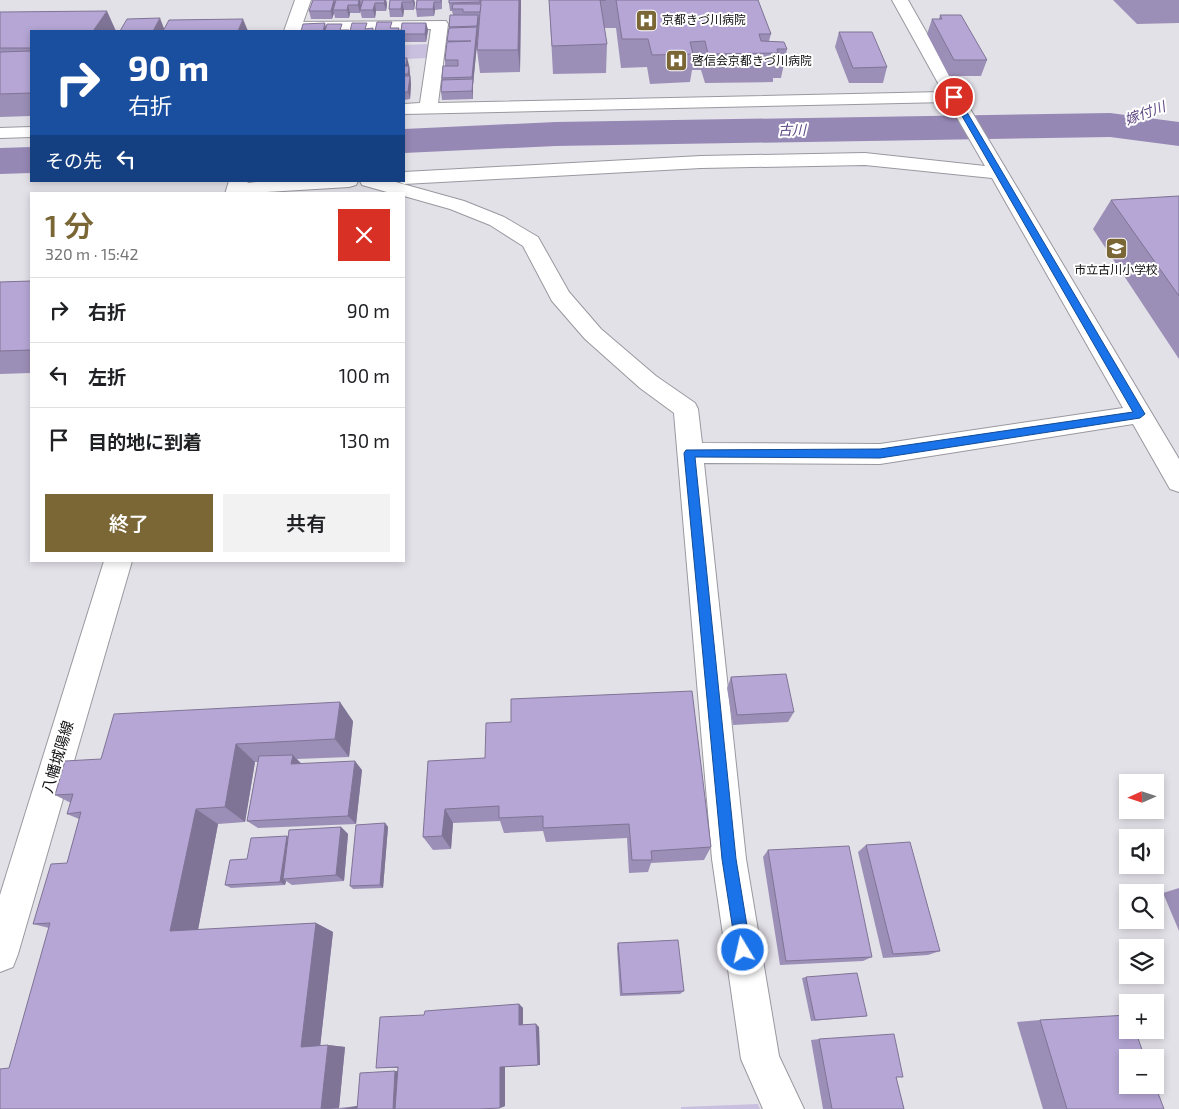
<!DOCTYPE html>
<html lang="ja">
<meta charset="utf-8">
<style>
body{margin:0;font-family:"Exo 2","Noto Sans JP",sans-serif;background:#f2f2f2;color:#202124;height:100vh;display:flex;flex-direction:column;font-size:19px;white-space:nowrap}
*{box-sizing:border-box;margin:0}
p{font-size:16px;color:#757577}
.icon{flex:none;width:28px;height:28px;fill:none;stroke:currentColor;stroke-width:2;stroke-linecap:round;stroke-linejoin:round}
.map{position:relative;flex:1;overflow:hidden}
.side{position:absolute;left:30px;top:192px;width:375px;height:370px;display:flex;flex-direction:column;background:#fff;border-radius:0px;box-shadow:0 2px 8px #0003}
.side>*{flex:none}
.top-card{position:absolute;left:30px;top:30px;width:375px;height:152px;border-radius:0px;box-shadow:0 2px 8px #0003;background:#1a4fa0;color:#fff;overflow:hidden}
.needle{width:32px;rotate:267deg}
.buttons{position:absolute;left:1119px;top:774px;display:grid;gap:10px}
.buttons a{display:grid;place-items:center;width:45px;height:45px;border-radius:0px;background:#fff;box-shadow:0 2px 8px #0003;font-size:25px}
.pin{position:absolute;display:grid;place-items:center;width:42px;height:42px;color:#fff;margin:-21px;border:2px solid #fff;border-radius:50%;box-shadow:0 1px 5px #0007}
.me{position:absolute;width:55px;margin:-28px;rotate:351deg;stroke-linejoin:round;filter:drop-shadow(0 0 4px #0008)}
.turn{display:flex;align-items:center;gap:18px;height:105px;padding:0 15px;font-size:22px}
.turn .icon{width:65px;height:65px;stroke-width:2.5}
.turn b{display:block;font-size:35px;line-height:42px}
.then{display:flex;align-items:center;height:48px;padding:0 15px;background:#0003;gap:10px;font-size:19px}
.round{display:grid;place-items:center;flex:none;width:52px;height:52px;border-radius:0px;background:#f2f2f2}
.summary{display:flex;align-items:center;justify-content:space-between;height:85px;padding:0 15px}
h1{font-size:30px;font-weight:600;line-height:38px;color:#7a6735}
.action{display:flex;gap:10px;margin-top:auto;padding:10px 15px}
.action a{flex:1;height:58px;border-radius:0px;background:#7a6735;color:#fff;font-size:20px;font-weight:600;line-height:58px;text-align:center}
.action a+a{background:#f2f2f2;color:#202124}
ul{padding:0;list-style:none}
li{display:flex;align-items:center;gap:15px;height:65px;padding:0 15px;border-top:1px solid #e0e0e0}
li div{flex:1}
li b{display:block;font-size:19px}
li em{font-style:normal}
.map>svg:first-child{display:block}
.green{fill:#c9c0e0}
.lines{fill:none;stroke-linecap:round;stroke-linejoin:round}
.river{fill:#9688b5;fill-rule:evenodd}
.minor-casing{stroke:#9a989f;stroke-width:2}
.secondary-casing{stroke:#9a989f;stroke-width:2}
.minor{fill:#fff;fill-rule:evenodd}
.secondary{fill:#fff;fill-rule:evenodd}
.wall{fill:#9c8fb7}
.shaded-wall{fill:#7f7495}
.building{fill:#b5a6d5;stroke:#7f7495}
.route{fill:#1a73e8;stroke:#114b97}
.labels{text-anchor:middle;stroke-width:4;stroke-linejoin:round;paint-order:stroke}
.far-poi-label{font-size:12px;fill:#101012;stroke:#fff;text-anchor:start}
.far-water-label{font-size:14px;font-style:italic;fill:#5f4986;stroke:#fff}
.street-label{font-size:15px;fill:#101012;stroke:#fff}
</style>
<div class="map">
<svg width="1179" height="1109" viewBox="0 0 1179 1109">
<rect width="100%" height="100%" fill="#e3e1e8"/>
<!-- green -->
<g class="green">
<polygon points="430,44 428,58 404,59 404,45"/>
<polygon points="758,1104 760,1109 681,1109 681,1107"/>
</g>
<g class="lines">
<!-- river -->
<g class="river">
<polygon points="1110,113 1179,122 1179,146 1110,137 556,146 404,153 404,129 556,122"/>
<polygon points="31,147 31,173 0,174 0,148"/>
</g>
<defs>
<g id="minor">
<polygon points="892,0 908,0 963,97 1179,459 1179,492 1170,489 1133,424 880,464 704,463 746,859 779,1056 804,1109 763,1109 741,1059 712,859 674,413 640,388 585,339 552,301 523,246 490,225 450,209 404,196 404,194 394,194 362,185 360,181 392,181 464,201 504,217 538,237 569,292 601,329 656,376 695,403 698,409 702,443 880,444 1123,408 992,178 865,165 701,168 404,184 397,181 404,181 404,172 701,156 865,153 985,166 948,102 404,114 404,104 420,103 431,29 292,31 286,27 288,24 294,22 446,21 448,24 438,103 943,92"/>
<polygon points="31,127 31,137 0,138 0,128"/>
<polygon points="265,181 358,181 356,185 349,187 233,194 227,189 230,185"/>
</g>
<g id="secondary">
<polygon points="295,0 311,0 300,31 284,31"/>
<polygon points="229,181 248,181 245,194 225,194"/>
<polygon points="104,561 132,561 18,954 13,967 0,972 0,895"/>
</g>
</defs>
<!-- minor casing -->
<use href="#minor" class="minor-casing"/>
<!-- secondary casing -->
<use href="#secondary" class="secondary-casing"/>
<!-- minor -->
<use href="#minor" class="minor"/>
<!-- secondary -->
<use href="#secondary" class="secondary"/>
</g>
<!-- wall -->
<g class="wall">
<polygon points="313,0 414,0 415,3 414,10 404,10 403,17 390,17 389,9 390,0 386,0 387,4 386,11 376,11 375,18 362,18 360,11 360,13 350,13 349,18 335,18 334,13 332,19 311,19 309,11"/>
<polygon points="417,0 442,0 442,9 435,10 434,16 417,17 416,9"/>
<polygon points="481,0 521,0 520,72 480,73 477,50 480,20 479,20 473,85 473,99 442,100 441,92 442,78 445,66 445,60 448,42 449,27 453,15 452,11 450,11 449,3"/>
<polygon points="549,0 758,0 771,34 769,41 787,49 781,78 773,78 773,82 705,83 701,70 692,70 690,82 650,84 647,67 621,68 616,28 604,28 607,44 606,73 553,74"/>
<polygon points="1113,0 1179,0 1179,23 1137,24"/>
<polygon points="0,12 31,31 31,116 0,117"/>
<polygon points="940,15 987,60 981,76 949,76 927,34 932,19 939,19"/>
<polygon points="426,23 428,30 426,42 404,42 404,31"/>
<polygon points="839,32 887,67 883,83 849,83 835,47"/>
<polygon points="404,58 409,66 410,74 411,84 410,99 404,100"/>
<polygon points="1179,196 1179,359 1093,229 1111,200"/>
<polygon points="31,281 31,373 0,374 0,282"/>
<polygon points="731,677 794,712 788,722 733,725 727,688"/>
<polygon points="353,721 349,757 297,759 301,763 362,770 356,824 258,828 247,821 258,762 255,762 245,822 218,824 198,930 316,923 333,932 320,1046 328,1045 345,1047 339,1108 357,1106 398,1071 398,1068 376,1068 424,1015 519,1004 523,1008 523,1025 539,1027 540,1065 505,1067 505,1106 500,1108 479,1109 0,1109 9,1068 49,928 33,924 67,863 79,819 67,814 71,803 55,795 101,759"/>
<polygon points="428,761 711,847 704,860 651,863 648,872 629,873 627,838 546,842 543,831 504,833 500,821 453,823 451,849 433,850 423,837"/>
<polygon points="385,823 388,827 383,888 353,889 350,886"/>
<polygon points="341,827 348,834 344,881 292,885 286,881 285,885 231,888 225,885 247,859 287,836 288,837"/>
<polygon points="866,845 940,951 928,955 883,958 858,852"/>
<polygon points="768,850 872,957 863,961 780,965 763,857"/>
<polygon points="1179,888 1179,931 1163,893"/>
<polygon points="618,943 684,991 680,994 620,996 617,947"/>
<polygon points="806,977 867,1016 811,1021 802,978"/>
<polygon points="1040,1020 1164,1109 1043,1109 1017,1022"/>
<polygon points="819,1039 896,1077 904,1109 823,1109 811,1040"/>
</g>
<!-- shaded-wall -->
<g class="shaded-wall">
<polygon points="334,0 336,7 333,10 334,13 332,19 331,11"/>
<polygon points="359,0 360,0 361,6 360,13 358,5"/>
<polygon points="385,0 386,0 387,4 386,11 384,3"/>
<polygon points="413,0 414,0 415,3 414,10"/>
<polygon points="519,0 521,0 520,72 518,50"/>
<polygon points="402,2 404,10 403,17 401,9"/>
<polygon points="434,2 435,10 434,16 433,9"/>
<polygon points="375,3 376,11 375,18 373,10"/>
<polygon points="348,5 350,13 349,18 347,10"/>
<polygon points="107,11 116,31 93,31"/>
<polygon points="478,15 479,23 478,34 477,26"/>
<polygon points="160,18 165,31 153,31"/>
<polygon points="243,19 248,31 238,31"/>
<polygon points="325,23 327,31 323,31"/>
<polygon points="426,23 428,30 426,42 425,34"/>
<polygon points="477,27 478,35 473,85 473,99 472,91 472,77"/>
<polygon points="407,58 409,65 407,73 406,65"/>
<polygon points="409,66 411,84 410,99 408,92 409,82 408,74"/>
<polygon points="340,702 353,721 349,757 335,739"/>
<polygon points="236,744 255,762 245,822 225,807"/>
<polygon points="293,755 301,764 291,764"/>
<polygon points="355,761 362,770 356,824 348,816"/>
<polygon points="196,809 218,824 196,940 170,931"/>
<polygon points="445,809 453,823 451,849 442,836"/>
<polygon points="385,823 388,827 383,888 380,885"/>
<polygon points="341,827 348,834 344,881 336,875"/>
<polygon points="287,836 292,839 283,879 286,881 285,885 280,882"/>
<polygon points="316,923 333,932 320,1048 301,1047"/>
<polygon points="519,1004 523,1008 523,1027 519,1025"/>
<polygon points="536,1024 539,1027 540,1065 538,1065"/>
<polygon points="328,1045 345,1047 339,1108 329,1109 321,1109"/>
<polygon points="500,1067 505,1067 505,1106 500,1108"/>
<polygon points="395,1071 399,1071 396,1109 393,1109"/>
<polygon points="357,1106 357,1109 341,1109"/>
</g>
<!-- building -->
<g class="building">
<polygon points="313,0 334,0 331,11 309,11"/>
<polygon points="336,0 359,0 358,5 348,5 347,10 333,10"/>
<polygon points="363,0 385,0 384,3 375,3 373,10 360,10"/>
<polygon points="390,0 413,0 412,2 402,2 401,9 389,9"/>
<polygon points="417,0 441,0 441,2 434,2 433,9 416,9"/>
<polygon points="449,0 480,0 480,2 449,3"/>
<polygon points="481,0 519,0 518,50 477,50"/>
<polygon points="549,0 606,0 600,0 607,44 552,46"/>
<polygon points="616,0 758,0 771,34 759,34 761,41 784,42 787,49 777,49 778,53 708,54 705,41 690,42 693,54 652,55 648,39 622,39"/>
<polygon points="453,4 481,4 480,12 463,12 463,9 452,9"/>
<polygon points="107,11 93,31 31,31 31,48 0,48 0,12"/>
<polygon points="450,15 478,15 477,26 449,27"/>
<polygon points="940,15 961,15 987,60 954,60 932,19 942,19"/>
<polygon points="160,18 153,31 120,31 127,19"/>
<polygon points="243,19 238,31 163,31 169,20"/>
<polygon points="377,22 392,22 390,28 399,28 398,31 375,31"/>
<polygon points="325,23 323,31 301,31 303,24"/>
<polygon points="352,23 367,23 365,29 373,28 373,31 350,31"/>
<polygon points="402,23 426,23 425,34 404,34 404,31 401,31"/>
<polygon points="327,24 342,24 340,30 349,30 348,31 325,31"/>
<polygon points="477,27 472,77 442,78 443,66 458,66 458,60 445,60 447,42 471,41 447,41 449,28"/>
<polygon points="839,32 872,32 887,67 853,68"/>
<polygon points="31,51 31,93 0,94 0,52"/>
<polygon points="404,58 407,58 406,65 404,65"/>
<polygon points="404,66 409,66 408,74 404,74"/>
<polygon points="404,76 410,76 408,92 404,92"/>
<polygon points="473,79 472,91 441,92 442,80"/>
<polygon points="1179,196 1179,296 1111,200"/>
<polygon points="31,281 31,350 0,351 0,282"/>
<polygon points="786,674 794,712 737,715 731,677"/>
<polygon points="692,691 711,847 651,851 652,860 632,860 629,824 543,828 543,816 499,818 499,806 445,809 442,836 423,837 428,761 485,758 486,723 511,722 511,699"/>
<polygon points="340,702 335,739 236,744 225,807 196,809 170,931 316,923 301,1047 328,1045 321,1109 0,1109 0,1069 9,1068 50,923 33,924 51,864 67,863 81,812 67,814 73,794 55,795 65,761 101,759 114,714"/>
<polygon points="293,755 291,764 355,761 348,816 247,821 259,756"/>
<polygon points="385,823 380,885 350,886 356,825"/>
<polygon points="341,827 336,875 283,879 289,830"/>
<polygon points="287,836 280,882 225,885 230,860 247,859 251,838"/>
<polygon points="910,842 940,951 893,954 866,845"/>
<polygon points="849,846 872,957 786,961 768,850"/>
<polygon points="678,940 684,991 622,994 618,943"/>
<polygon points="857,973 867,1016 815,1020 806,977"/>
<polygon points="519,1004 519,1025 536,1024 538,1065 500,1067 500,1108 479,1109 395,1109 398,1067 376,1068 380,1017 424,1015 425,1011"/>
<polygon points="1128,1015 1128,1030 1135,1030 1145,1058 1128,1058 1128,1085 1155,1085 1164,1109 1067,1109 1040,1020"/>
<polygon points="894,1034 903,1077 896,1077 904,1109 832,1109 819,1039"/>
<polygon points="395,1071 393,1109 357,1109 360,1073"/>
</g>
<!-- route -->
<polygon class="route" points="954,95 958,97 1145,414 1140,418 880,458 695,457 736,859 751,950 749,955 743,957 738,955 736,950 722,859 684,453 686,450 880,449 1133,412 951,97"/>
<!-- icons -->
<defs>
<symbol id="hospital-square" viewBox="-11 -11 22 22"><rect x="-9" y="-9" width="18" height="18" rx="4" fill="#7a6735" stroke="#fff"/><path d="M-5-5h3v3.5h4V-5h3V5h-3V1.5h-4V5h-3Z" fill="#fff"/></symbol>
<symbol id="school-square" viewBox="-11 -11 22 22"><rect x="-9" y="-9" width="18" height="18" rx="4" fill="#7a6735" stroke="#fff"/><path d="M0-5L7-2L0 1L-7-2ZM-4 1L0 2.5L4 1V4Q0 6-4 4Z" fill="#fff"/></symbol>
</defs>
<g fill-rule="evenodd">
<use href="#hospital-square" x="634" y="8" width="25" height="25"/>
<use href="#hospital-square" x="664" y="48" width="25" height="25"/>
<use href="#school-square" x="1104" y="236" width="25" height="25"/>
</g>
<g class="labels">
<!-- far-poi labels -->
<g class="far-poi-label">
<text x="662" y="24">京都きづ川病院</text>
<text x="692" y="65">啓信会京都きづ川病院</text>
<text x="1116" y="274" text-anchor="middle">市立古川小学校</text>
</g>
<!-- far-water labels -->
<g class="far-water-label">
<text transform="translate(1145 113) rotate(-20)" y="5">嫁付川</text>
<text transform="translate(792 130) rotate(-1)" y="5">古川</text>
</g>
<!-- street labels -->
<g class="street-label">
<text transform="translate(58 757) rotate(-73)" y="5">八幡城陽線</text>
</g>
</g>
</svg>
<div class="buttons">
<a><svg class="needle" viewBox="-14 -14 28 28"><path d="M0-13l5 13h-10z" fill="#e53935"/><path d="M0 13l5-13h-10z" fill="#757577"/></svg></a>
<a><svg class="icon" aria-label="sound" viewBox="0 0 24 24"><path d="M4 9h4l5-4v14l-5-4H4zM17 9q2 3 0 6"/></svg></a>
<a><svg class="icon" aria-label="search" viewBox="0 0 24 24"><circle cx="10" cy="10" r="6"/><path d="M15 15l6 6"/></svg></a>
<a><svg class="icon" aria-label="layers" viewBox="0 0 24 24"><path d="M12 4l9 5-9 5-9-5zM3 14l9 5 9-5"/></svg></a>
<a>+</a>
<a>−</a>
</div>
<div class="pin" style="left:954px;top:97px;background:#d93025"><svg class="icon" aria-label="arrive" viewBox="0 0 24 24"><path d="M6 21V4h12l-3 4 3 4H6"/></svg></div>
<svg class="me" style="left:743px;top:950px" viewBox="-20 -20 40 40"><circle r="17" fill="#1a73e8" stroke="#fff" stroke-width="3"/><path d="M0-11L8 9 0 5-8 9z" fill="#fff"/></svg>
<div class="top-card">
<div class="turn"><svg class="icon" aria-label="right" viewBox="0 0 24 24"><path d="M7 20v-9h11M14 6l5 5-5 5"/></svg><div><b>90 m</b>右折</div></div>
<div class="then">その先<svg class="icon" aria-label="left" viewBox="0 0 24 24"><path d="M17 20v-9H6M10 6l-5 5 5 5"/></svg></div>
</div>
<section class="side">
<div class="summary"><div><h1>1 分</h1><p>320 m · 15:42</p></div><a class="round" style="background:#d93025;color:#fff"><svg class="icon" aria-label="close" viewBox="0 0 24 24"><path d="M6 6l12 12M18 6L6 18"/></svg></a></div>
<ul>
<li><svg class="icon" aria-label="right" viewBox="0 0 24 24"><path d="M7 20v-9h11M14 6l5 5-5 5"/></svg><div><b>右折</b></div><em>90 m</em></li>
<li><svg class="icon" aria-label="left" viewBox="0 0 24 24"><path d="M17 20v-9H6M10 6l-5 5 5 5"/></svg><div><b>左折</b></div><em>100 m</em></li>
<li><svg class="icon" aria-label="arrive" viewBox="0 0 24 24"><path d="M6 21V4h12l-3 4 3 4H6"/></svg><div><b>目的地に到着</b></div><em>130 m</em></li>
</ul>
<div class="action"><a>終了</a><a>共有</a></div>
</section>
</div>
